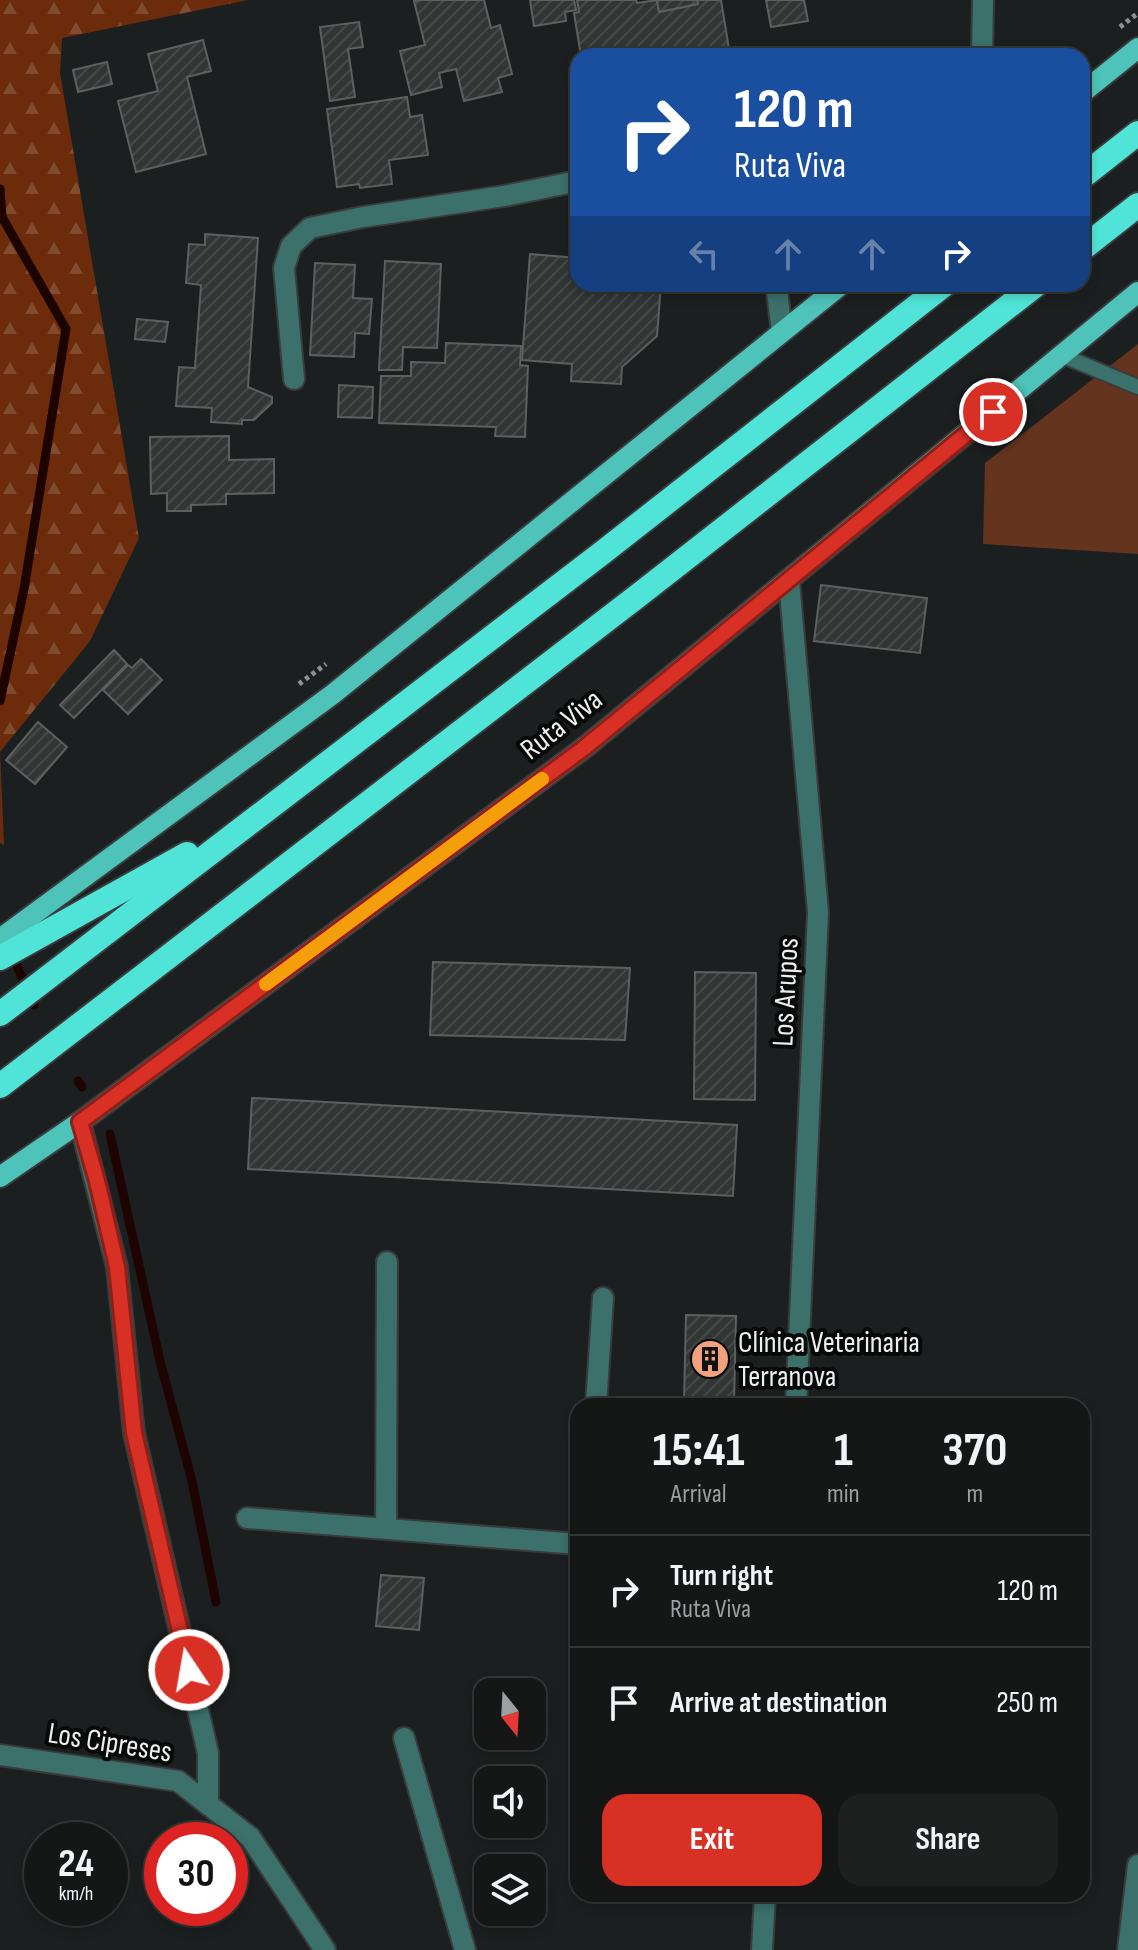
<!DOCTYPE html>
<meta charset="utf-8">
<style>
body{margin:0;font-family:"Sofia Sans Condensed",sans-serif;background:#1e2020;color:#f1f3f6;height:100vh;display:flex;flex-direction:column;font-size:30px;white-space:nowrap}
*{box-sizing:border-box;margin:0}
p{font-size:26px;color:#9d9fa1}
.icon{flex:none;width:44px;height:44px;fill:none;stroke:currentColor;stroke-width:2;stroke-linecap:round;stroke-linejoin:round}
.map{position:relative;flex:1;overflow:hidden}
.drawer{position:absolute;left:570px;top:1398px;width:520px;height:504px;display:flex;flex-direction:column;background:#151717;border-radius:24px;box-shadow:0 4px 12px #0003,0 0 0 2px #343636}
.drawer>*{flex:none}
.guide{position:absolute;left:570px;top:48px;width:520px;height:244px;border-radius:24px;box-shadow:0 4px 12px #0003,0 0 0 2px #343636;background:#1a4fa0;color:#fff;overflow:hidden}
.needle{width:52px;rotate:162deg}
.buttons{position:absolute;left:474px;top:1678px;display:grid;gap:16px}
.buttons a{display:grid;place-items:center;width:72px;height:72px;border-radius:16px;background:#151717;box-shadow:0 4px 12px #0003,0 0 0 2px #343636;font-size:40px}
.speed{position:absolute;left:24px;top:1822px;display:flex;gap:16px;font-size:40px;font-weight:700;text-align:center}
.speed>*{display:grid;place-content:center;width:104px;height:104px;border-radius:50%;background:#151717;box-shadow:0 4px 12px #0003,0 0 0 2px #343636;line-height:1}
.speed small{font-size:20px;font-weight:400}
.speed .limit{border:12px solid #d22;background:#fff;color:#111}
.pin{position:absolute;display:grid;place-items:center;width:68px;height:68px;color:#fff;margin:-34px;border:4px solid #fff;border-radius:50%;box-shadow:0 2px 8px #0007}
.me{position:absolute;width:88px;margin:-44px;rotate:348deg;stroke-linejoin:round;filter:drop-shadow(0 0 6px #0008)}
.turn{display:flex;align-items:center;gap:28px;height:168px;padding:0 32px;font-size:36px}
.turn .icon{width:104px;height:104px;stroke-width:2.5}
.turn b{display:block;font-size:56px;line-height:68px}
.lanes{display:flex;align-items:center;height:76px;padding:0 32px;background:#0003;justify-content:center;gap:40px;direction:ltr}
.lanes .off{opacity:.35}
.eta{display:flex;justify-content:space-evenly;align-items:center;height:136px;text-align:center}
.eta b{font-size:48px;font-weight:700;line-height:56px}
.button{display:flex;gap:16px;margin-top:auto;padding:16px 32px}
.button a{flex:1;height:92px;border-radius:24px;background:#d93025;color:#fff;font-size:32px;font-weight:700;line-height:92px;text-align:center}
.button a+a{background:#1e2020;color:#f1f3f6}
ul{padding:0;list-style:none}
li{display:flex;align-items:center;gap:24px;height:112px;padding:0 32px;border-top:2px solid #343636}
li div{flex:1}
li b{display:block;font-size:30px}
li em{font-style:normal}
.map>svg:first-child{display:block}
.grass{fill:#64341f}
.forest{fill:url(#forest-firs)}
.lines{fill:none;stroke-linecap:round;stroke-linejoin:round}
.stream{stroke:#1d0400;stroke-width:9}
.building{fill:url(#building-hatch);stroke:#5c605f;stroke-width:2}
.lane-casing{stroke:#393c3c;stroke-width:18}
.street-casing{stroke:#393c3c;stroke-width:24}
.primary-casing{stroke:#393c3c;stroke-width:24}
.highway-casing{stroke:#393c3c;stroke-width:28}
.path{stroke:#8e9191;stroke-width:5;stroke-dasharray:4 4;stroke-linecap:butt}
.lane{stroke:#3c706b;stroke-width:14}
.street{stroke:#3c706b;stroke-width:20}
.primary{stroke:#4dc3b9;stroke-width:20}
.highway{stroke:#50e4d8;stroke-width:24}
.route-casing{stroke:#8d1f18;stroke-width:20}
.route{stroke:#d93025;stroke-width:14}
.slow{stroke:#f59e0b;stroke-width:14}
.labels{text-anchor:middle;stroke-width:8;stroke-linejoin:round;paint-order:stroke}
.street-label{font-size:30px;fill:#eef0f0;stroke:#080909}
.poi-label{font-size:30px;fill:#eef0f0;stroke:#080909;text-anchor:start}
</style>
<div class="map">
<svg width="1138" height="1950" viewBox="0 0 1138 1950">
<defs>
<pattern id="forest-firs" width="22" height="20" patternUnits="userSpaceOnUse" patternTransform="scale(2)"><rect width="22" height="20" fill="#6c2c0c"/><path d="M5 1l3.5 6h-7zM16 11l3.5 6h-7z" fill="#814b30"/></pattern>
<pattern id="building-hatch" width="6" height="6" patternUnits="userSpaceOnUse" patternTransform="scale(2)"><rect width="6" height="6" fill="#313534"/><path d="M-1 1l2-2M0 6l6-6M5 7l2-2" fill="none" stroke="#454948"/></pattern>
</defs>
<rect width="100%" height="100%" fill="#1c1f1f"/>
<!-- grass -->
<polygon class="grass" points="1138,344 1138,554 983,544 985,463"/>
<!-- forest -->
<polygon class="forest" points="0,0 248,0 62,38 60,73 139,538 90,641 0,752 4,845 0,843"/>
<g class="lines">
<!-- stream -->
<g class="stream">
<polyline points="0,189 2,217 66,329 24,589 0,701"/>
<polyline points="17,966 34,1005"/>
<polyline points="78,1081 82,1087"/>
<polyline points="110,1134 160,1361 192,1481 216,1602"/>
</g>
</g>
<!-- building -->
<g class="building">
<polygon points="421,0 484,0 491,28 500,25 512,74 498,78 502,92 464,101 456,69 439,73 442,87 411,95 400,51 425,45 414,1"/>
<polygon points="530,0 574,0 576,10 565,12 566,21 534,26"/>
<polygon points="577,0 636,0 637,3 657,0 659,12 698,4 697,0 721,0 729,49 713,52 714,56 581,56 574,13 579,12"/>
<polygon points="657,0 697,0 698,4 659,12"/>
<polygon points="766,0 804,0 808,21 771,27"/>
<polygon points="359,22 363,47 348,49 355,97 330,101 320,27"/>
<polygon points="203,40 211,71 187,77 206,154 136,172 118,101 158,91 148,54"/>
<polygon points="953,47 953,56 895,56 895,51"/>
<polygon points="107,62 112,84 78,92 73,70"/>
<polygon points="407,97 410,117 422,115 428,155 389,160 392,184 360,188 359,184 337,187 327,109"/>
<polygon points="205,234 258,238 248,387 272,397 272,403 254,420 242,420 242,424 211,422 212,408 176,406 179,367 195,368 201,285 186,283 189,244 205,245"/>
<polygon points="530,254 578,258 578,284 661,284 657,336 622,367 621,384 571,381 572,364 522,360"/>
<polygon points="385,261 441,264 437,348 403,347 402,370 379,370"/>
<polygon points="315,263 355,265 353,298 372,299 369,334 355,333 354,357 310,355"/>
<polygon points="137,319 168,322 165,342 135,339"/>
<polygon points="446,343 521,346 520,365 528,366 525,437 495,436 496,427 379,423 381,376 411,376 411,362 445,363"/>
<polygon points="339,385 373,387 372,418 338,417"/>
<polygon points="229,436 229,460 274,459 274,493 226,494 226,504 191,505 191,511 167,511 167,493 151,494 150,437"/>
<polygon points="821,585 927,598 920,653 814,641"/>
<polygon points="114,650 127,664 74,718 60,705"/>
<polygon points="141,659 162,680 128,714 103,690 128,665 132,668"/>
<polygon points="38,722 67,747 35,784 6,760"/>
<polygon points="433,962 630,968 625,1040 430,1035"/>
<polygon points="695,972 756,973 755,1100 694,1099"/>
<polygon points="252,1098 737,1125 733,1196 248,1169"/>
<polygon points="686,1315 736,1316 734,1402 684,1401"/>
<polygon points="381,1575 424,1578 419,1630 376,1626"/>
</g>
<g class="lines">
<defs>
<polyline id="lane" points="1061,355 1138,387"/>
<g id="street">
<polyline points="982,56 983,0"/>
<polyline points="776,284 782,332"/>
<polyline points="294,379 284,268 291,246 310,228 363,217 504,196 578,181"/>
<polyline points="789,581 818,912 796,1406"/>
<polyline points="80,1122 117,1267 134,1433 208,1753 208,1805"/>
<polyline points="596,1406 603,1298"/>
<polyline points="247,1518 578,1544"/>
<polyline points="386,1528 387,1262"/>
<polyline points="404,1738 465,1950"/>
<polyline points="0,1755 178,1781 250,1837 325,1950"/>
<polyline points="762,1950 765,1894"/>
<polyline points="1128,1950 1138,1865"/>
</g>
<g id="primary">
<polyline points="1082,93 1138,48"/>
<polyline points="0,939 333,694 842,284"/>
<polyline points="0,1177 80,1122 584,748 1138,292"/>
</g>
<g id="highway">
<polyline points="1082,177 1138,133"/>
<polyline points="1082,249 1138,205"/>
<polyline points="0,958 187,854"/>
<polyline points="0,1014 602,553 945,284"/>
<polyline points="0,1086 635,598 1037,284"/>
</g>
</defs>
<!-- lane casing -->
<use href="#lane" class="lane-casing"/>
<!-- street casing -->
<use href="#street" class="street-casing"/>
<!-- primary casing -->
<use href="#primary" class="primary-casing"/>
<!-- highway casing -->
<use href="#highway" class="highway-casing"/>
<!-- path -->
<g class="path">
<polyline points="1120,27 1138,13"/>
<polyline points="299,684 326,664"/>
</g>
<!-- lane -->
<use href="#lane" class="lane"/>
<!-- street -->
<use href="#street" class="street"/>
<!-- primary -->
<use href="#primary" class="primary"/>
<!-- highway -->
<use href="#highway" class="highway"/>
</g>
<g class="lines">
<defs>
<polyline id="route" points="189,1670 134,1433 117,1267 97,1181 80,1122 584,748 993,412"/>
</defs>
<!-- route casing -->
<use href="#route" class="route-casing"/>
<!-- route -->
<use href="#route" class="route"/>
<!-- slow -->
<polyline class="slow" points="266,984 542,779"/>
</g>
<!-- icons -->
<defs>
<symbol id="building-disc" viewBox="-11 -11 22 22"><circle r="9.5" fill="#f2a17e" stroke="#080909"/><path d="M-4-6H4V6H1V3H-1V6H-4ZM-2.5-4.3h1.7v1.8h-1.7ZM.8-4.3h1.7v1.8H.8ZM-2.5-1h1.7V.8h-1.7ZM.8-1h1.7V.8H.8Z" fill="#111"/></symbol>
</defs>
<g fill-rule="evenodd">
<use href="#building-disc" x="688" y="1337" width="44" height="44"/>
</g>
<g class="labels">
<!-- street labels -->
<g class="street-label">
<text transform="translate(561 724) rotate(-38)" y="10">Ruta Viva</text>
<text transform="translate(785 992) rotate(-87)" y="10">Los Arupos</text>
<text transform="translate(110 1742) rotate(9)" y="10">Los Cipreses</text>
</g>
<!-- poi labels -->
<g class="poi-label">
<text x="738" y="1352">Clínica Veterinaria<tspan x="738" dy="34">Terranova</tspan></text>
</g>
</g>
</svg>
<div class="buttons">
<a><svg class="needle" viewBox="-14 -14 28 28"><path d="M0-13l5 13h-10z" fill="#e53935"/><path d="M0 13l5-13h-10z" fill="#9d9fa1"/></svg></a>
<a><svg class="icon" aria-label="sound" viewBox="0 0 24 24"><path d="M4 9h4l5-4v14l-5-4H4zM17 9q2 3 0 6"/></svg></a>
<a><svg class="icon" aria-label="layers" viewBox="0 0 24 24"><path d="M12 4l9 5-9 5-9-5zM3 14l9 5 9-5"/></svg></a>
</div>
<div class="speed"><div>24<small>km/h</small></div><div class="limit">30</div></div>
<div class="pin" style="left:993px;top:412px;background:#d93025"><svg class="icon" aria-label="arrive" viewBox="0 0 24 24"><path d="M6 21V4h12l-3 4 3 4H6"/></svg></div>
<svg class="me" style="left:189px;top:1670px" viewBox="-20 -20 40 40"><circle r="17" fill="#d93025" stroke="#fff" stroke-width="3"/><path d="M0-11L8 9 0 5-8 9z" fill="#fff"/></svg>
<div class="guide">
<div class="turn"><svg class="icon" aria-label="right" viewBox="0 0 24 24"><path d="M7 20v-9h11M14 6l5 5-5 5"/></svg><div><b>120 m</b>Ruta Viva</div></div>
<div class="lanes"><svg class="icon off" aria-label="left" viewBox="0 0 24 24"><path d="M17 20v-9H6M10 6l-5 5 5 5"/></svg><svg class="icon off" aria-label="ahead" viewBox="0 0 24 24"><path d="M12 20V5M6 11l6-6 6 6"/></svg><svg class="icon off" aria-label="ahead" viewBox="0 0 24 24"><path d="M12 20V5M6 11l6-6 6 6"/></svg><svg class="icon" aria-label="right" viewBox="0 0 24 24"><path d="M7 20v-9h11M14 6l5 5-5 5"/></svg></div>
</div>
<section class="drawer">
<div class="eta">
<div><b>15:41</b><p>Arrival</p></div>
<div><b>1</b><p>min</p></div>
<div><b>370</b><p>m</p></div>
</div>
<ul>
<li><svg class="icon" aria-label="right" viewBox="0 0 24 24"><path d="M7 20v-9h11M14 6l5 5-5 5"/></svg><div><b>Turn right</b><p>Ruta Viva</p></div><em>120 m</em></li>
<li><svg class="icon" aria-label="arrive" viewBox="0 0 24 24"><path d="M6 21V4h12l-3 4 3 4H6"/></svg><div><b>Arrive at destination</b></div><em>250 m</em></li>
</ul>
<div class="button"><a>Exit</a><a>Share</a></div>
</section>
</div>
